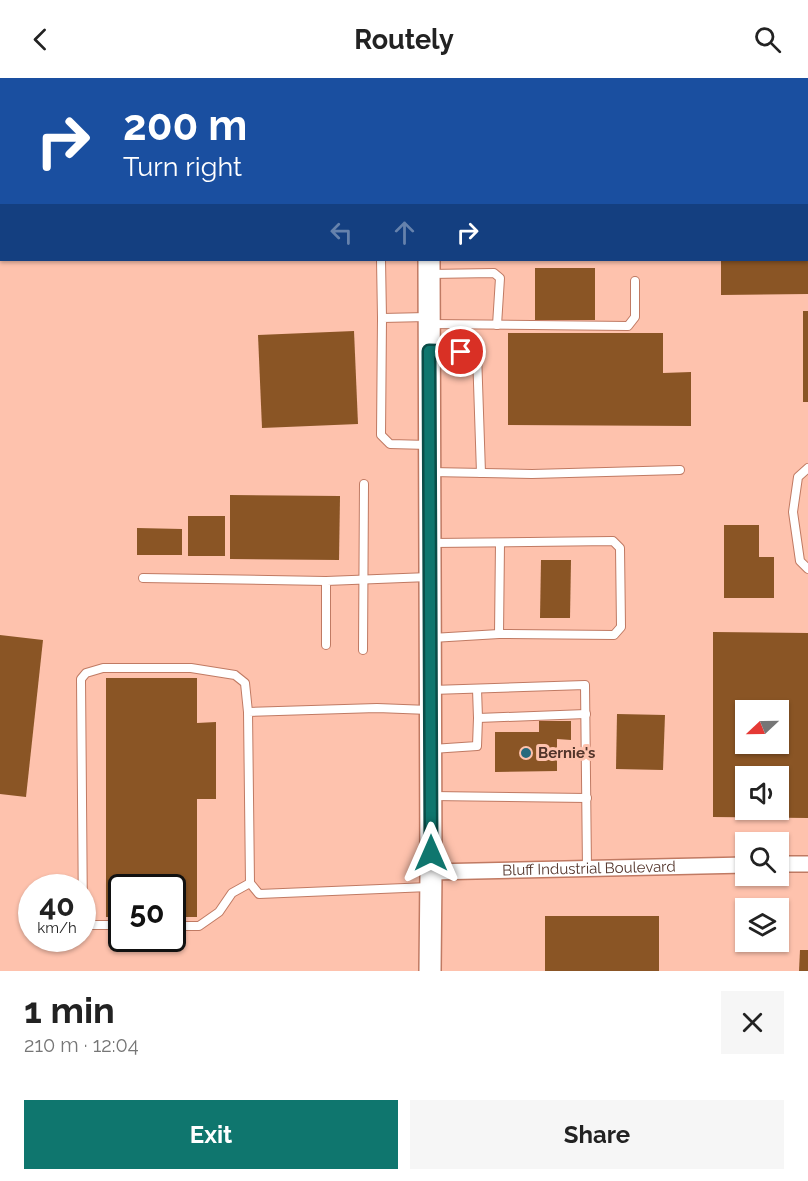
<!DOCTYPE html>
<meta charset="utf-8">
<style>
body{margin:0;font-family:Raleway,sans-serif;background:#f6f6f6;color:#222;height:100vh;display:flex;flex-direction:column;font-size:22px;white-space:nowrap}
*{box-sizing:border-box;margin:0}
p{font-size:20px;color:#767676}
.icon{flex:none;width:33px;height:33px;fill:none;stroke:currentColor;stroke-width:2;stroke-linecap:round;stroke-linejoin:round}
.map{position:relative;height:893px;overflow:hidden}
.sheet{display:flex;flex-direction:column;background:#fff;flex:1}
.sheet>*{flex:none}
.top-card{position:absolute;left:0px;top:0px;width:808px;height:183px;box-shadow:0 2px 4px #0004;background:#1a4fa0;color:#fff;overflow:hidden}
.needle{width:39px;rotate:248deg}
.buttons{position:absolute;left:735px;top:622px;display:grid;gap:12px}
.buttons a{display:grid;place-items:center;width:54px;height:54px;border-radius:0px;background:#fff;box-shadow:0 2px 4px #0004;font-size:30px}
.speed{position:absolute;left:18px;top:796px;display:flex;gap:12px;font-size:30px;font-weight:700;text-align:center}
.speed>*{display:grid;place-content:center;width:78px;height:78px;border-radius:50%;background:#fff;box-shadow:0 2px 4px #0004;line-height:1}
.speed small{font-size:15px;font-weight:400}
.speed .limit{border:3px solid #111;border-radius:9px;background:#fff;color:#111}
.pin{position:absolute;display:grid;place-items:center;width:51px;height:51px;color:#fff;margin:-26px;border:3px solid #fff;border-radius:50%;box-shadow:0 2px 6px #0007}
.me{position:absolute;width:66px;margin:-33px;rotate:0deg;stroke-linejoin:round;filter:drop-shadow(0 0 4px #0008)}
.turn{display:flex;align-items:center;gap:21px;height:126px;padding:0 24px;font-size:27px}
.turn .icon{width:78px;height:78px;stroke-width:2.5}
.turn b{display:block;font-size:42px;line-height:51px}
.lanes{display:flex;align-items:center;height:57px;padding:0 24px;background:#0003;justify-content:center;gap:30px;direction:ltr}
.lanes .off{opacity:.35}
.round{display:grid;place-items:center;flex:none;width:63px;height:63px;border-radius:0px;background:#f6f6f6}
.summary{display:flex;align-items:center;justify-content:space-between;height:102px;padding:0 24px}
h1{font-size:36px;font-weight:700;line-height:45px}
.action{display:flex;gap:12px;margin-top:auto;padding:12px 24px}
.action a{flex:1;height:69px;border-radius:0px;background:#0f766e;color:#fff;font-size:24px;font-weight:700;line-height:69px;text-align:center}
.action a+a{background:#f6f6f6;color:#222}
header{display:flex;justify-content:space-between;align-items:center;height:78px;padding:0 24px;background:#fff;font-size:27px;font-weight:700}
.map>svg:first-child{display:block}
.building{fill:#8a5525;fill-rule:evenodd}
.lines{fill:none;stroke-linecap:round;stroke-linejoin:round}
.lane-casing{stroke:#c07a63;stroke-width:10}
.street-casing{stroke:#c07a63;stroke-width:18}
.secondary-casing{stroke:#c07a63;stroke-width:24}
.lane{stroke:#fff;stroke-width:8}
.street{stroke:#fff;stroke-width:15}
.secondary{stroke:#fff;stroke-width:21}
.route-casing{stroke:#0a4d48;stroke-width:15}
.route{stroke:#0f766e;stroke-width:10}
.poi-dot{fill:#286a7d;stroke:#fec2ad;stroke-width:2}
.labels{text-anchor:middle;stroke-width:6;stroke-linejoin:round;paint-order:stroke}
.poi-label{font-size:15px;font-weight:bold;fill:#52342a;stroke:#fec2ad;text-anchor:start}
.street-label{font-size:15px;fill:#52342a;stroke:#fec2ad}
</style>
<header><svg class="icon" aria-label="back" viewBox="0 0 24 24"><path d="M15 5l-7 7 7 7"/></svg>Routely<svg class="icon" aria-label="search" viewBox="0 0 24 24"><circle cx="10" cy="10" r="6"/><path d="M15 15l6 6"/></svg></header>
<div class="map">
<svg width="808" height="893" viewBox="0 0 808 893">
<rect width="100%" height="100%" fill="#fec2ad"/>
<!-- building -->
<g class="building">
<polygon points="721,182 808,182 808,216 721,217"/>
<rect x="535" y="190" width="60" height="52"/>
<rect x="803" y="233" width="5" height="91"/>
<polygon points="354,253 358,346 262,350 258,257"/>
<polygon points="508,255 663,255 663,295 691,294 691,348 508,347"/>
<polygon points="230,417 340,418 339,482 230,481"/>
<rect x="188" y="438" width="37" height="40"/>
<polygon points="724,447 759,447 759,479 774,479 774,520 724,520"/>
<polygon points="137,450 182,451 182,477 137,477"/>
<polygon points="541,482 571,482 570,540 540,540"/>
<path d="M713 554 808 555V740L713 739ZM746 633H778V666H746ZM746 699H778V732H746Z"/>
<polygon points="0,557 43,562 26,719 0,716"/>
<polygon points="106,600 197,600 197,645 216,644 216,721 197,721 197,839 172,839 172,810 122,810 122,839 106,839"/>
<polygon points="617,636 665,637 663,692 616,691"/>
<polygon points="539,643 571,643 571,662 557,661 557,693 495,694 495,654 539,654"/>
<rect x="545" y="838" width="114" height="55"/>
<polygon points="800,872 808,872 808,893 799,893"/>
</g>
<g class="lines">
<defs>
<g id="lane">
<polyline points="351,0 351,2"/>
<polyline points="85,2 85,0"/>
<polyline points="495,2 496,0"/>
<polyline points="566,2 567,0"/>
<polyline points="0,171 2,171"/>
<polyline points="381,182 382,240"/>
<polyline points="430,196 494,195 500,200 497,247"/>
<polyline points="427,239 382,240 381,357 390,366 428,367"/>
<polyline points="430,246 628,248 635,239 635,203"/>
<polyline points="431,273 477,275 481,395"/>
<polyline points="808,390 798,399 793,434 800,483 808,491"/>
<polyline points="431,394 532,396 680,392"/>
<polyline points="143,500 326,503"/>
<polyline points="499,556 500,465"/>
<polyline points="432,560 499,556 614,557 621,549 620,470 613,463 433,465"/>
<polyline points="326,567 326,503 429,499"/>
<polyline points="363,572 364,406"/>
<polyline points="432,612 585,607 587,791"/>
<polyline points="478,640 586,636"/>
<polyline points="432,671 477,668 478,640 477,611"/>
<polyline points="432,718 587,720"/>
<polyline points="429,809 259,816 250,805 248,634 377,630 429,632"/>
<polyline points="122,847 87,847 83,842 81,601 86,595 103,590 191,590 235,597 245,605 248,634"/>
<polyline points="172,848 199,848 219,834 232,815 250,805"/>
</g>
<g id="street">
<polyline points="778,786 808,786"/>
<path id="s1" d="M431 794 746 787"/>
</g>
<g id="secondary">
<polyline points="429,0 429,2"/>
<polyline points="429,182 431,794 430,893"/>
</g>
</defs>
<!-- lane casing -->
<use href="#lane" class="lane-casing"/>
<!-- street casing -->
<use href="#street" class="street-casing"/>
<!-- secondary casing -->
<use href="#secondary" class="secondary-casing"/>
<!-- lane -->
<use href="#lane" class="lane"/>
<!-- street -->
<use href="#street" class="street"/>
<!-- secondary -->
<use href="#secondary" class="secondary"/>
</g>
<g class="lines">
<defs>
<polyline id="route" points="431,775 429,273 461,274"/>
</defs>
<!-- route casing -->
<use href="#route" class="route-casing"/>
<!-- route -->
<use href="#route" class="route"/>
</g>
<!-- markers -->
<circle class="poi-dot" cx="526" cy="675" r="6"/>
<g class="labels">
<!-- poi labels -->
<g class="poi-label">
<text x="538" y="680">Bernie's</text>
</g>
<!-- street labels -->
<g class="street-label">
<text dy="5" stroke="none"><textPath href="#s1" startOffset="158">Bluff Industrial Boulevard</textPath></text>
</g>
</g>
</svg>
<div class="buttons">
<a><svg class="needle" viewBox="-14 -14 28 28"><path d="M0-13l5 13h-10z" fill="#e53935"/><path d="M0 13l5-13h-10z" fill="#767676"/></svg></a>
<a><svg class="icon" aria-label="sound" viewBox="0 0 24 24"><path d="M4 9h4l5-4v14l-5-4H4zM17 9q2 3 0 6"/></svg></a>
<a><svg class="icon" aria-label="search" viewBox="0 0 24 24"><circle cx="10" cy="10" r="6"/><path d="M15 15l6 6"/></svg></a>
<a><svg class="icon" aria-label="layers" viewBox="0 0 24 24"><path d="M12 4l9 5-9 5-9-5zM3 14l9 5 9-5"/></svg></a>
</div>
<div class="speed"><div>40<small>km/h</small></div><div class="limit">50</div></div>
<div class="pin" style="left:461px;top:274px;background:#d93025"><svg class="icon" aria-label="arrive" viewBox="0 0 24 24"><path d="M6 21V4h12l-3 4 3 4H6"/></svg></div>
<svg class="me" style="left:431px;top:775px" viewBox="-20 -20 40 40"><path d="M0-17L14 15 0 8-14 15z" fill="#0f766e" stroke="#fff" stroke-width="4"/></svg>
<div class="top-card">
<div class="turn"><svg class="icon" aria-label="right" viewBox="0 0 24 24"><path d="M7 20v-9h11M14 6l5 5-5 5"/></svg><div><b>200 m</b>Turn right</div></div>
<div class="lanes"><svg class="icon off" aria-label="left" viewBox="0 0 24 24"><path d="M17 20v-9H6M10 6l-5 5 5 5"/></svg><svg class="icon off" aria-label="ahead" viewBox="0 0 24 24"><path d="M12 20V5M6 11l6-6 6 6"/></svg><svg class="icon" aria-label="right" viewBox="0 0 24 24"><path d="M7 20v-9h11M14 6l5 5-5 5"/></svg></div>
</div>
</div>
<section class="sheet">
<div class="summary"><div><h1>1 min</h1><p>210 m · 12:04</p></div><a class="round"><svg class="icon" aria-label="close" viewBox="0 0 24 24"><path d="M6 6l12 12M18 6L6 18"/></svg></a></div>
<div class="action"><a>Exit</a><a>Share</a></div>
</section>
